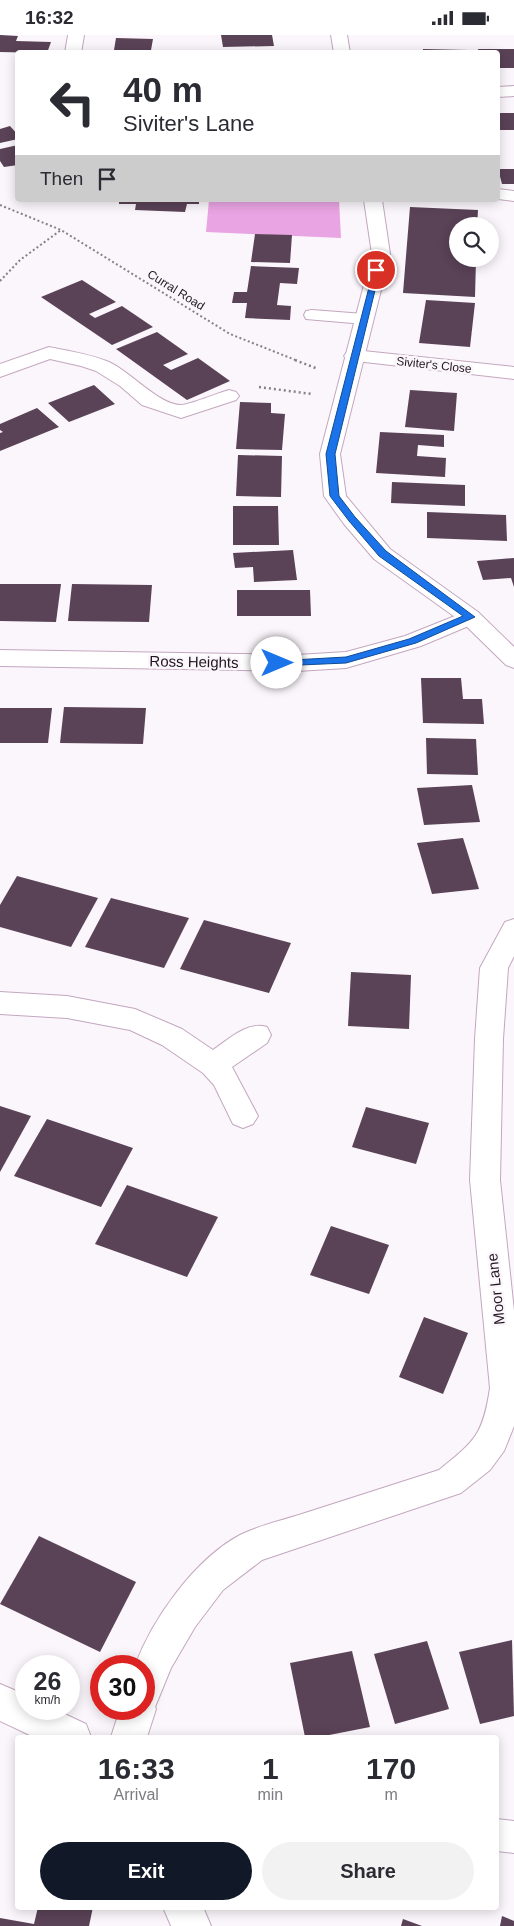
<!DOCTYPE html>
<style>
body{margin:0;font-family:Arial,sans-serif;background:#f2f2f3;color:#2b2b33;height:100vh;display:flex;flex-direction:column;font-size:19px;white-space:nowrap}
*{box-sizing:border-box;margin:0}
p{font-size:16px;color:#7c7c81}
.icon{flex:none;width:28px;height:28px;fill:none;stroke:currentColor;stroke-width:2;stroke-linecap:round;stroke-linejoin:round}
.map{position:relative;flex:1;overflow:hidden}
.panel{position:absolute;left:15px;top:1700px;width:484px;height:175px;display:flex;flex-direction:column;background:#fff;border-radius:5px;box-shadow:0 2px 12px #0003}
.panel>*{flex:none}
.top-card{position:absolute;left:15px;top:15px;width:485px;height:152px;border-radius:5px;box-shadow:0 2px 12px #0003;background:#fff;color:#2b2b33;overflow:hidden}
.buttons{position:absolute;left:449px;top:182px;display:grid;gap:10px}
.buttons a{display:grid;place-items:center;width:50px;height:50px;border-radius:50%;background:#fff;box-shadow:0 2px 12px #0003;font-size:25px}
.speed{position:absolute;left:15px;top:1620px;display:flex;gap:10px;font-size:25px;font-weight:700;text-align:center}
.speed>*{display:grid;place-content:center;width:65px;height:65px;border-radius:50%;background:#fff;box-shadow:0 2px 12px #0003;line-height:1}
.speed small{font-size:12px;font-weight:400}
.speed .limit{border:8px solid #d22;background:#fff;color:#111}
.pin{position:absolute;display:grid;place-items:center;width:42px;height:42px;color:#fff;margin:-21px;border:2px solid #fff;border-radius:50%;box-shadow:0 1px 5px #0007}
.me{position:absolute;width:55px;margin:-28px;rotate:90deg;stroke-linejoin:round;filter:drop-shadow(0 0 4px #0008)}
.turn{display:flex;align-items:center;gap:18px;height:105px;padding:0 25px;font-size:22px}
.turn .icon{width:65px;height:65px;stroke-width:2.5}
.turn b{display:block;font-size:35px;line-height:42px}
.then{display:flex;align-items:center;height:48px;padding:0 25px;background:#0003;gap:10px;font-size:19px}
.eta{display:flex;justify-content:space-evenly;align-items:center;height:85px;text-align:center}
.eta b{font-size:30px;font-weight:700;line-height:35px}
.action{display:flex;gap:10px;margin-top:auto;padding:10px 25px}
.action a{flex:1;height:58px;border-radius:30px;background:#111827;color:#fff;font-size:20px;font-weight:700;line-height:58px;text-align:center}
.action a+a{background:#f2f2f3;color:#2b2b33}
.status{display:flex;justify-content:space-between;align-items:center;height:35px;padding:0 25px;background:#fff;direction:ltr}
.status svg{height:14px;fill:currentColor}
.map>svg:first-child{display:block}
.forest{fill:#e9a4e3}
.building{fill:#5a4257}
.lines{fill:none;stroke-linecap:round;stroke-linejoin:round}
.service-casing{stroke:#c3a7c0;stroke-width:2}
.minor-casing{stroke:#c3a7c0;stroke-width:2}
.tertiary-casing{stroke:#c3a7c0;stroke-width:2}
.path-far1{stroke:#888088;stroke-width:2;stroke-dasharray:2 2.5;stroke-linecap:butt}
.path{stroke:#888088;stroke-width:2.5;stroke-dasharray:2 3;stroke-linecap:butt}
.service{fill:#fff;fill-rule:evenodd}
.minor{fill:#fff;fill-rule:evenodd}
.tertiary{fill:#fff;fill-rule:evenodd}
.route{fill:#1a73e8;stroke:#114b97}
.labels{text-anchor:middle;stroke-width:5;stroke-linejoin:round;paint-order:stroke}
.far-street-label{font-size:12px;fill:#221721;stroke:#fbf6fb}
.street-label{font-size:15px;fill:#221721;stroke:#fbf6fb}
</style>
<div class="status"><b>16:32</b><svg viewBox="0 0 49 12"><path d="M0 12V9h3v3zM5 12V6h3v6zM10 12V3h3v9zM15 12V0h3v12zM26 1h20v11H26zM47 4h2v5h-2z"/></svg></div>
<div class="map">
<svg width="514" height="1891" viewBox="0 0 514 1891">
<rect width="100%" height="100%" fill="#fbf6fb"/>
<!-- forest -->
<polygon class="forest" points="209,165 339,165 341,203 206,197"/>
<!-- building -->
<g class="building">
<polygon points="0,0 18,1 16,6 51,7 47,18 0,17"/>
<polygon points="221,0 272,0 274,11 223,12"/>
<polygon points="116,3 153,4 151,15 114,15"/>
<polygon points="423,14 469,15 470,18 423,18"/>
<polygon points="478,14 514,14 514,33 498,33 498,18 479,18"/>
<rect x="498" y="78" width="16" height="17"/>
<polygon points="10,91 18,100 18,104 0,108 0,94"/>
<polygon points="18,110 18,130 4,132 0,126 0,114"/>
<polygon points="498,134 514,134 514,149 502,149"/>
<polygon points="119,165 199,165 199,169 187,169 185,177 135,175 136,169 119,169"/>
<polygon points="410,172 478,175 477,191 458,191 458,224 476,224 475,262 403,258"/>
<polygon points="255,199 292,200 290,228 251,227"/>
<polygon points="251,231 299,233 297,249 280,248 277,270 291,271 290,285 245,283 247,268 232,268 234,257 247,257"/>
<polygon points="82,245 116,267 89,279 95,283 122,271 153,292 112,310 41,262"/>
<polygon points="426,265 475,268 470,312 419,308"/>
<polygon points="157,297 188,319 163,330 171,335 198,323 230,346 187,365 116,314"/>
<polygon points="94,350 115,369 69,387 48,368"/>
<polygon points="410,355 457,358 454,396 405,392"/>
<polygon points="240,367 271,368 271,378 285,379 282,415 236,414"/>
<polygon points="37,373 59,392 0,416 0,398 3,397 0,395 0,389"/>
<polygon points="380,397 444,400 444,412 418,410 417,421 446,423 445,442 376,438"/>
<polygon points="238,420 282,421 281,462 236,461"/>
<polygon points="392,447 465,450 465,471 391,468"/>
<polygon points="233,471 278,471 279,510 233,510"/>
<polygon points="427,477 506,480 507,506 427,503"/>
<polygon points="293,515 297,545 254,547 253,532 235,533 233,518"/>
<polygon points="514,523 514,552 511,543 483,545 477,526"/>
<polygon points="0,549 61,549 56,587 0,586"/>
<polygon points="72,549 152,550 149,587 68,586"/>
<polygon points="237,555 310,555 311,581 237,581"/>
<polygon points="421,643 461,643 463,664 482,664 484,689 423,688"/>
<polygon points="64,672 146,673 143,709 60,708"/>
<polygon points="0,673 52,673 48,708 0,708"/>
<polygon points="426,703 476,704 478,740 427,739"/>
<polygon points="472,750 480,787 424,790 417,753"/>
<polygon points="463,803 479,854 432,859 417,808"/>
<polygon points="17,841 98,863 71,912 0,892 0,870"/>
<polygon points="111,863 189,883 164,933 85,912"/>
<polygon points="204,885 291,908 269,958 180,934"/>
<polygon points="351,937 411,940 409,994 348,991"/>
<polygon points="0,1071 31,1081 0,1137"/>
<polygon points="366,1072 429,1088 416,1129 352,1112"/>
<polygon points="47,1084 133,1113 101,1172 14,1141"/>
<polygon points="127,1150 218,1182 187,1242 95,1209"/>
<polygon points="331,1191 389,1210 369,1259 310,1240"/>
<polygon points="424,1282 468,1298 443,1359 399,1342"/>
<polygon points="39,1501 136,1547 100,1617 0,1569"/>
<polygon points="512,1605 514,1681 480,1689 459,1617"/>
<polygon points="427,1606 449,1674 395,1689 374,1619"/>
<polygon points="352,1616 370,1692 319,1702 305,1702 290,1628"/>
<polygon points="38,1872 93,1872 89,1891 0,1891 0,1883 34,1889"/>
<polygon points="502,1881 514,1886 514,1891 500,1891"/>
<polygon points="403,1884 422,1891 401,1891"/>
</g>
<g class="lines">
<defs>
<g id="service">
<polygon points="312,275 364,279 370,280 372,284 370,288 364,289 306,284 304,280 306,276"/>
<polygon points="496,1784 514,1786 514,1818 496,1816"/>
</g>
<g id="minor">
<polygon points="68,0 84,0 81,18 65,18"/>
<polygon points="514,51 514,61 498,62 498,52"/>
<polygon points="498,154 514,156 514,166 498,164"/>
<path d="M49 312C69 316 90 319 109 327 131 337 159 370 181 370 189 370 218 358 229 355L236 357 239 361 236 365 181 383 142 370 120 351 96 336 81 331 50 324 0 342V329Z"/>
<polygon points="354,315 514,332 514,344 347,325 344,321 347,317"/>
<polygon points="470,575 478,577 481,582 478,587 421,611 346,633 297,636 0,631 0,615 297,620 346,617 405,601"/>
<path d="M514 884V921L508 933 503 1004 500 1145 514 1276V1391L504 1416 490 1435 461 1458 262 1525 223 1555 195 1592 171 1633 155 1672 156 1674 147 1702H111L120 1674H144V1631H135C152 1584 195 1524 240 1500 260 1490 284 1485 305 1478 350 1464 394 1449 439 1435 475 1406 483 1400 490 1353L470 1145 475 1004 480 933 505 887Z"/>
<path d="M0 957 67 961 135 974 182 994 213 1015C229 1004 247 986 267 992L271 1000 267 1008 232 1032 258 1081 253 1089 243 1093 233 1089 214 1050 203 1038 162 1010 130 995 67 983 0 979Z"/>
<polygon points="0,1649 26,1660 26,1674 54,1674 86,1689 91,1702 34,1702 0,1686"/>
<polygon points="163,1872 203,1872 211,1891 171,1891"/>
</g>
<g id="tertiary">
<polygon points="331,0 347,0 350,18 334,18"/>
<polygon points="364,165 382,165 390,219 340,419 346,461 390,514 478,577 514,612 514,633 506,630 462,587 374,524 344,489 324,461 320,419 372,219"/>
</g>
</defs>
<!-- service casing -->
<use href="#service" class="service-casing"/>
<!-- minor casing -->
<use href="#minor" class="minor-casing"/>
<!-- tertiary casing -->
<use href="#tertiary" class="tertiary-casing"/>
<!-- path-far1 -->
<g class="path-far1">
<polyline points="0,170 61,195 230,299 298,326"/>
<polyline points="0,246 20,225 61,195"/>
</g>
<!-- path -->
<g class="path">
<polyline points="295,325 318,334"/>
<polyline points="259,352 312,359"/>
</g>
<!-- service -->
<use href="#service" class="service"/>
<!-- minor -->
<use href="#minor" class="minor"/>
<!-- tertiary -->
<use href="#tertiary" class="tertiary"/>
</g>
<!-- route -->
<polygon class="route" points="374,233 380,235 335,419 339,461 355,482 386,516 475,582 416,608 346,628 277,631 274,630 274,626 346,622 409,604 463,581 379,521 349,486 330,461 326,419"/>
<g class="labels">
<!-- far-street labels -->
<g class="far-street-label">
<text transform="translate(176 255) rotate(32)" y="4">Curral Road</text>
<text transform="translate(434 330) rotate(6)" y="4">Siviter's Close</text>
</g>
<!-- street labels -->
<g class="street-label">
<text transform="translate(194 627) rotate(1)" y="5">Ross Heights</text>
<text transform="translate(496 1254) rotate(-96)" y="5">Moor Lane</text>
</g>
</g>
</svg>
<div class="buttons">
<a><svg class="icon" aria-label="search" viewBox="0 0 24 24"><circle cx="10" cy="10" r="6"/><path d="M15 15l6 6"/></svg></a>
</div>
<div class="speed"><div>26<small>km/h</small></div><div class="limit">30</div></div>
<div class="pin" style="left:376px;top:235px;background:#d93025"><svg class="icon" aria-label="arrive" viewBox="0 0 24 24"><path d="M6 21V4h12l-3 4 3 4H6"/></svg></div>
<svg class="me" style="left:277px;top:628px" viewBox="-20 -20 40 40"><circle r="19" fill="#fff"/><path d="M0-13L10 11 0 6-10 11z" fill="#1a73e8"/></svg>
<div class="top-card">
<div class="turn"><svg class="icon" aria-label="left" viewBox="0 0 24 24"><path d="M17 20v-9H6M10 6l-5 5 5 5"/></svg><div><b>40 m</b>Siviter's Lane</div></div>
<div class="then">Then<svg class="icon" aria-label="arrive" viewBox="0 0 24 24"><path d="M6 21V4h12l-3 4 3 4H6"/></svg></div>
</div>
<section class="panel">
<div class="eta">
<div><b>16:33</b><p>Arrival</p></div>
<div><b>1</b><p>min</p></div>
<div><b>170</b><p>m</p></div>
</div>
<div class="action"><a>Exit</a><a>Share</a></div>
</section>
</div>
